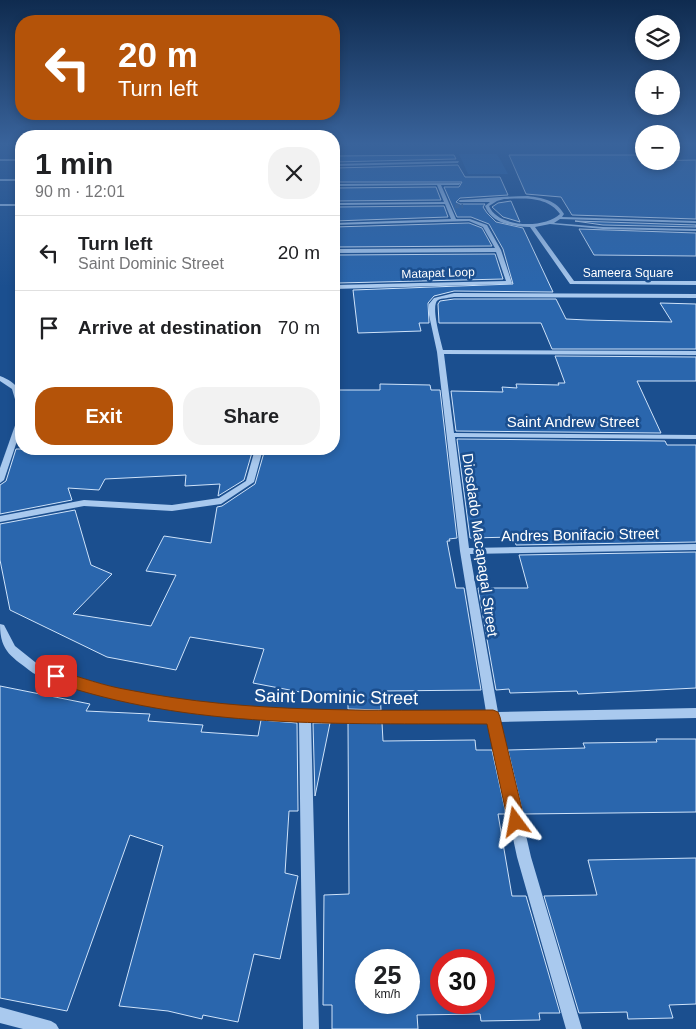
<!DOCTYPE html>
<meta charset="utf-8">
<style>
body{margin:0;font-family:Helvetica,sans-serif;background:#f2f2f2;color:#202124;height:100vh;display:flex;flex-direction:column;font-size:19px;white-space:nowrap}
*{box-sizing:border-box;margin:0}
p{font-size:16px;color:#757577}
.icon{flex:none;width:28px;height:28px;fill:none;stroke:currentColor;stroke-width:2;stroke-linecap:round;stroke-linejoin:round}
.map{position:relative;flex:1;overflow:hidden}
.drawer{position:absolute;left:15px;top:130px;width:325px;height:325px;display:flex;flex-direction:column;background:#fff;border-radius:20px;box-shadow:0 2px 8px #0003}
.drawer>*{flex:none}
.guide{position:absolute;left:15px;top:15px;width:325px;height:105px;border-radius:20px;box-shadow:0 2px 8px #0003;background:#b45309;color:#fff;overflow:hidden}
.tools{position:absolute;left:635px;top:15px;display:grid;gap:10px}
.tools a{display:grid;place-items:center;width:45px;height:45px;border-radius:50%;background:#fff;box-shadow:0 2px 8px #0003;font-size:25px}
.speed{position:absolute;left:355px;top:949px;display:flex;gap:10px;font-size:25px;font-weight:700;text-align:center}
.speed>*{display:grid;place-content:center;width:65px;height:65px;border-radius:50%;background:#fff;box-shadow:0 2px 8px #0003;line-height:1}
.speed small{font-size:12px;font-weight:400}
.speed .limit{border:8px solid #d22;background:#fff;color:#111}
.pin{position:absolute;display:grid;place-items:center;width:42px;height:42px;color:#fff;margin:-21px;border-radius:10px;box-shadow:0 2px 8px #0006}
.me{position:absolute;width:55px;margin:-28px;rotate:347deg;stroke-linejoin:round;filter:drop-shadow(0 0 4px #0008)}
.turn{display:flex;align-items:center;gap:18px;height:105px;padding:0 20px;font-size:22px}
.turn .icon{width:65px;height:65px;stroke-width:2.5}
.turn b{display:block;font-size:35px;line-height:42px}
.round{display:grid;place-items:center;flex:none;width:52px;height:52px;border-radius:20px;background:#f2f2f2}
.head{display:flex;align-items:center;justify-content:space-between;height:85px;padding:0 20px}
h1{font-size:30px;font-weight:700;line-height:38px}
.action{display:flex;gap:10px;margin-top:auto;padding:10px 20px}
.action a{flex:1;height:58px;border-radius:20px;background:#b45309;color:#fff;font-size:20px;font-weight:700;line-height:58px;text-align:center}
.action a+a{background:#f2f2f2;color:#202124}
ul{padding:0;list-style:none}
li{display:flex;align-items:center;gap:15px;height:75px;padding:0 20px;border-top:1px solid #e0e0e0}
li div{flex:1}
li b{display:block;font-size:19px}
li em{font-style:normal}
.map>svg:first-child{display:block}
.green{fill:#2461a8}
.building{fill:#2a66ad;stroke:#cfe3fa;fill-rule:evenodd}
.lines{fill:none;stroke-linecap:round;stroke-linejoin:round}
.minor-tunnel{stroke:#3d69a0;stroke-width:4.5;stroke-dasharray:4.5 2;stroke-linecap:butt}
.minor{fill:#a9c9ee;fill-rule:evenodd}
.route{fill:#b45309;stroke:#753606}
.labels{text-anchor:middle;stroke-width:5;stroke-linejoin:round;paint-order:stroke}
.far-street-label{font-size:12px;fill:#fff;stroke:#1b4f8f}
.street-label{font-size:15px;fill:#fff;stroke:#1b4f8f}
.near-street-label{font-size:18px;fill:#fff;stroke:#1b4f8f}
</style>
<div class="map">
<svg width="696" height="1029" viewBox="0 0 696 1029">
<rect width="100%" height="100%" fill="#1b4f8f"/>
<!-- green -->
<polygon class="green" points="459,154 497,154 508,174 468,174"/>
<!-- building -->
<g class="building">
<polygon points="454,155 456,159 334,162 334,156"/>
<polygon points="509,155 644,155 644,161 696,160 696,219 572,215 561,197 526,194"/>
<polygon points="458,165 465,177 500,177 508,195 460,198 456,202 460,204 485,204 483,207 487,213 496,222 523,228 553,292 454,291 434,296 428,303 429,323 419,323 421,331 358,333 353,290 513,284 503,249 489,224 471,217 457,217 444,187 459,187 462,182 334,182 334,168"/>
<polygon points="436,187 441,200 334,201 334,188"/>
<polygon points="511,201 520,222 503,217 492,207 498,203"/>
<polygon points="444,206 448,217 334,221 334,207"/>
<polygon points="575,221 696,225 696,227 603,225"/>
<polygon points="469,223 482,228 492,246 334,247 334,227"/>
<polygon points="579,229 696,233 696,256 594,255"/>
<polygon points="495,254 503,279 338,283 337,255"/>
<polygon points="454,299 556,299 566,319 587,320 672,322 660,303 696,304 696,349 552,349 541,323 439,323 438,304 440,301"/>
<polygon points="555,356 696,357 696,381 637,381 661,433 456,431 451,391 503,392 502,387 517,388 516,384 559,385 558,383 565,383"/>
<polygon points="380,384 430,385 431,390 440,390 457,538 449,539 450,541 447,541 456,588 464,588 481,690 380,691 381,710 348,709 348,698 316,695 253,683 264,649 190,637 176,670 107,657 10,610 0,560 0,524 75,510 91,565 112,574 73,614 151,626 176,575 146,571 164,536 211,543 217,507 222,506 255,484 265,449 334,449 334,390 380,390"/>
<polygon points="457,439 665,441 667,445 696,445 696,542 516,545 514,537 470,538"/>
<polygon points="16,449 253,449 244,480 218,496 220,484 185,486 186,475 105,479 99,490 68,488 72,500 0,514 0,485 6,481"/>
<polygon points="696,552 696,688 578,694 577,691 510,693 509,689 496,690 478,588 528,588 519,555"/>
<polygon points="0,686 90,704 86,711 150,714 148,721 203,725 201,732 258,736 261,720 297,723 298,811 289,811 285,873 298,876 280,959 254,954 238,1022 203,1015 202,1019 168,1011 119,1006 163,846 130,835 67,1011 0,998"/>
<polygon points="313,723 330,723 315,796"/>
<path d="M348 723H382L383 741 475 740 476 750H492L506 814H498L512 896H526L560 1013H539L540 1020 481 1021 480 1014 417 1015 418 1029H332V1005H323L324 895 349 894ZM366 960H409V1002H366ZM441 960H484V1002H441Z"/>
<polygon points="656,739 696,739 696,812 523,814 508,750 585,748 583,743 657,742"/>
<polygon points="696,858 696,1004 669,1005 673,1018 628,1019 627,1012 579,1013 544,896 597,895 588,860"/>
</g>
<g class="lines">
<!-- minor-tunnel -->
<polyline class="minor-tunnel" points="455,206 463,206"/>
<!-- minor -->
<g class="minor">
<rect x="0" y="159" width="21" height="2"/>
<polygon points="459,161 458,163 334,166 334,164"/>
<rect x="0" y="179" width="21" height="2"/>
<polygon points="461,183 459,185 441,185 456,219 470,219 487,225 501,250 512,283 511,284 334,289 334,285 506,281 496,252 334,253 334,249 495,248 483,227 469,221 334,225 334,223 451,219 445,204 334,205 334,203 444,202 437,185 334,186 334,184"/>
<path d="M528 196C543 198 556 200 564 214L562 217 696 221V223L560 219 554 223 603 227 696 229V231L603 229 550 224 535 227 574 281H696V285L570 284 530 227C512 226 492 224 485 206L490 202H460L458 201 460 200C483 199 505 196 528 196ZM504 199C523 198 548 196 560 214 545 229 498 228 489 206L497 201Z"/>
<rect x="0" y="204" width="21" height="2"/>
<path d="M454 293 696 294V298L454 297C450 298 442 298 438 300 430 305 441 341 443 350L696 351V355L444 354 454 433 696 435V439L455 437 469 548 696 544V550L470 554 498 712 696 708V718L500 722 531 857 582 1029H566L517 857 488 722 311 721 319 1029H303L299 721 227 716 128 702 37 675 33 673C13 657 0 653 0 624L4 625 15 646 40 666 128 692 227 706 305 711 486 712 460 551 437 352 429 315V304L434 298Z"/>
<path d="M0 376C18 383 21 390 21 408L17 406 12 389 0 381Z"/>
<polygon points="18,417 21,417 21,429 4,480 0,483 0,468"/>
<polygon points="255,449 263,449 254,482 221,504 172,511 84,506 0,522 0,516 84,500 172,505 219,498 246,481"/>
<polygon points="0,1007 51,1021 56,1024 59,1029 23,1029 0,1023"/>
</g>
</g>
<!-- sky -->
<linearGradient id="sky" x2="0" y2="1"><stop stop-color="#0f2b4f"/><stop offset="0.5" stop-color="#39639b"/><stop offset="1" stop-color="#39639b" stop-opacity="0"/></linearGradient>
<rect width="696" height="287" fill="url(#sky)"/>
<!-- route -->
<path class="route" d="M56 670C80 677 104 686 129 690 249 714 371 710 493 710L498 712 500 717 525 822 522 828 516 830 510 828 508 822 487 724C341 723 190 730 50 681L48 676 50 672Z"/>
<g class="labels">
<!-- far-street labels -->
<g class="far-street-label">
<text transform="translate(438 273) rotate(-2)" y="4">Matapat Loop</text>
<text x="628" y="277">Sameera Square</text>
</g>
<!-- street labels -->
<g class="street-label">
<text x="573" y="427">Saint Andrew Street</text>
<text transform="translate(580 535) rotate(-1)" y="5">Andres Bonifacio Street</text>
<text transform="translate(480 545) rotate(82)" y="5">Diosdado Macapagal Street</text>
</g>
<!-- near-street labels -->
<g class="near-street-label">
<text transform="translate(336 697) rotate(1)" y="6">Saint Dominic Street</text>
</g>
</g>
</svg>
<div class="tools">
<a><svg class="icon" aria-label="layers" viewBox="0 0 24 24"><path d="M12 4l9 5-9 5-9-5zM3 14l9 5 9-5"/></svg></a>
<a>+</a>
<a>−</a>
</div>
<div class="speed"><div>25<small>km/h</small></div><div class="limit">30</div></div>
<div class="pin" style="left:56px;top:676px;background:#d93025"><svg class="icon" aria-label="arrive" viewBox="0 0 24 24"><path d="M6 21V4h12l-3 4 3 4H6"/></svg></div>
<svg class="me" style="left:516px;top:822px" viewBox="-20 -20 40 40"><path d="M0-17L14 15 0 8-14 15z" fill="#b45309" stroke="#fff" stroke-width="4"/></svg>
<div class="guide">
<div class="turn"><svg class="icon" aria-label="left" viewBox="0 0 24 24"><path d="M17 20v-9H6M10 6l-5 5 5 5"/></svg><div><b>20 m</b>Turn left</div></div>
</div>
<section class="drawer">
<div class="head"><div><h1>1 min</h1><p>90 m · 12:01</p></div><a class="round"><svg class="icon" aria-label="close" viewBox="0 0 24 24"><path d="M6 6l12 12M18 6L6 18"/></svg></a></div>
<ul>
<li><svg class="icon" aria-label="left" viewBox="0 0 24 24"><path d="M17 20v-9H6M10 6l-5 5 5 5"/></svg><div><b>Turn left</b><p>Saint Dominic Street</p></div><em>20 m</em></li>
<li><svg class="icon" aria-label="arrive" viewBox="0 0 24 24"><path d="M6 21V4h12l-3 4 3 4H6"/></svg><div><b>Arrive at destination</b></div><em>70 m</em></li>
</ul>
<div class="action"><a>Exit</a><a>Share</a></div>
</section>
</div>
